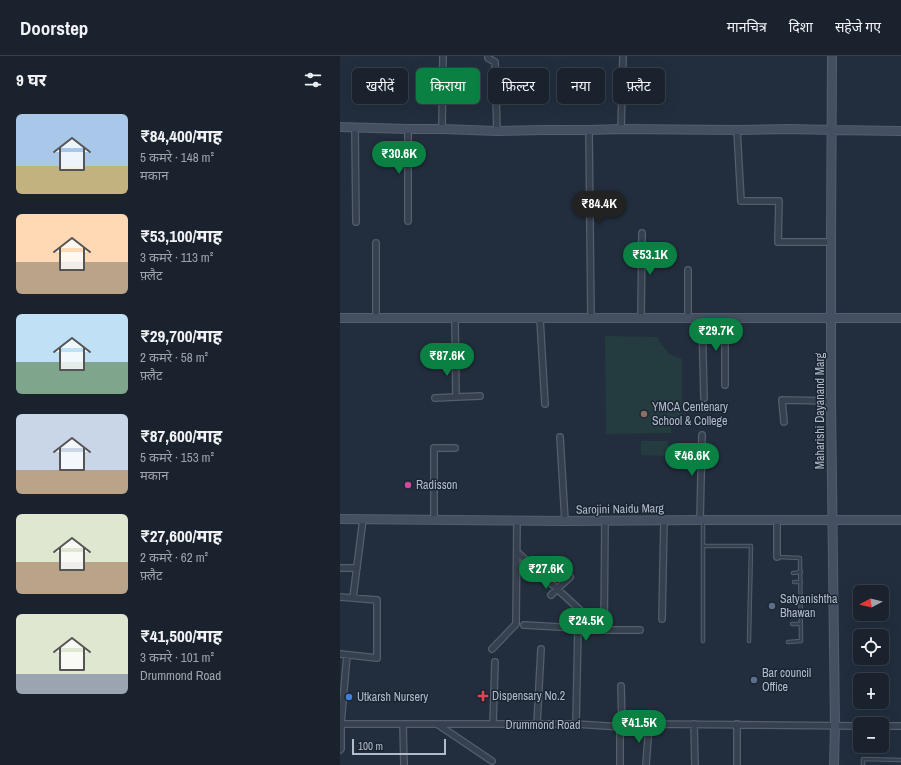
<!DOCTYPE html>
<html lang="hi">
<meta charset="utf-8">
<style>
:root{--surface:#1a222e;--page:#232a36;--text:#f1f3f6;--muted:#9fa4aa;--line:#383f4a;--accent:#0b8043}
body{margin:0;font-family:"Archivo Narrow","Noto Sans Devanagari",sans-serif;background:var(--page);color:var(--text);height:100vh;display:flex;flex-direction:column;font-size:15px;white-space:nowrap}
*{box-sizing:border-box;margin:0}
p{font-size:13px;color:var(--muted)}
.icon{flex:none;width:22px;height:22px;fill:none;stroke:currentColor;stroke-width:2;stroke-linecap:round;stroke-linejoin:round}
.map{position:relative;flex:1;overflow:hidden}
.details{display:flex;flex-direction:column;background:var(--surface);width:340px}
.details>*{flex:none}
.top-card{position:absolute;left:12px;top:12px;width:380px;height:36px;display:flex;gap:8px}
.needle{width:26px;rotate:263deg}
.controls{position:absolute;left:513px;top:529px;display:grid;gap:8px}
.controls a{display:grid;place-items:center;width:36px;height:36px;border-radius:6px;background:var(--surface);box-shadow:0 4px 16px #0002,0 0 0 1px var(--line);font-size:20px}
.scale{position:absolute;left:12px;bottom:10px;width:94px;box-sizing:border-box;padding-left:4px;border:2px solid #b2bbc9;border-top:0;font-size:11px;line-height:14px;white-space:nowrap;color:#b2bbc9;-webkit-text-stroke:3px #1b2533;paint-order:stroke}
.price{position:absolute;translate:-50% -34px;padding:0 9px;border-radius:14px;background:var(--accent);color:#fff;font-size:13px;line-height:26px;filter:drop-shadow(0 1px 2px #0008)}
.price::after{content:'';position:absolute;left:50%;top:24px;width:12px;height:9px;margin-left:-6px;background:inherit;clip-path:polygon(0 0,100% 0,50% 100%)}
.price.current{background:#222;color:#fff}
ul{padding:0;list-style:none}
li{display:flex;align-items:center;gap:12px;height:100px;padding:0 16px}
li span{display:grid;place-items:center;flex:none;width:112px;height:80px;border-radius:6px;color:#555}
li>.icon{margin-inline-start:auto}
span .icon{width:48px;height:48px;fill:#fffc;stroke-width:1}
li b{font-size:17px}
h2{display:flex;justify-content:space-between;align-items:center;height:48px;padding:0 16px;font-size:17px}
.chip{padding:0 14px;border-radius:6px;background:var(--surface);box-shadow:0 4px 16px #0002,0 0 0 1px var(--line);font-size:14px;line-height:36px}
.chip.current{background:var(--accent);color:#fff}
header{display:flex;align-items:center;gap:24px;box-sizing:border-box;height:56px;padding:0 20px;background:var(--surface);border-bottom:1px solid var(--line)}
header strong{font-size:19px}
nav{display:flex;gap:22px;margin-inline-start:auto;font-size:14px}
main{display:flex;flex:1;min-height:0}
.map>svg:first-child{display:block}
.green{fill:#243c3f}
.lines{fill:none;stroke-linecap:round;stroke-linejoin:round}
.lane-casing{stroke:#545e6c;stroke-width:4.5}
.street-casing{stroke:#545e6c;stroke-width:8}
.secondary-casing{stroke:#545e6c;stroke-width:10}
.lane{stroke:#36404e;stroke-width:2.5}
.street{stroke:#36404e;stroke-width:5.5}
.secondary{stroke:#444f61;stroke-width:8}
.education-dot{fill:#8d6e63;stroke:#1b2533;stroke-width:1.5}
.hotel-dot{fill:#d1479c;stroke:#1b2533;stroke-width:1.5}
.service-dot{fill:#5c6f8a;stroke:#1b2533;stroke-width:1.5}
.health-dot{fill:#e0444e;stroke:#1b2533;stroke-width:1.5}
.shop-dot{fill:#3f7fe0;stroke:#1b2533;stroke-width:1.5}
.labels{text-anchor:middle;stroke-width:3;stroke-linejoin:round;paint-order:stroke}
.poi-label{font-size:12px;fill:#b2bbc9;stroke:#1b2533;text-anchor:start}
.street-label{font-size:12px;fill:#b2bbc9;stroke:#1b2533}
</style>
<header>
<strong>Doorstep</strong>
<nav><a>मानचित्र</a><a>दिशा</a><a>सहेजे गए</a></nav>
</header>
<main>
<section class="details">
<h2>9 घर<svg class="icon" aria-label="filters" viewBox="0 0 24 24"><path d="M4 7h16M4 17h16"/><circle cx="9" cy="7" r="2"/><circle cx="15" cy="17" r="2"/></svg></h2>
<ul>
<li><span style="background:linear-gradient(#a9c7e8 65%,#c2b280 0)"><svg class="icon" aria-label="home" viewBox="0 0 24 24"><path d="M3 11l9-7 9 7M6 9v11h12V9"/></svg></span><div><b>₹84,400/माह</b><p>5 कमरे · 148 m²</p><p>मकान</p></div></li>
<li><span style="background:linear-gradient(#ffd9b3 60%,#b9a48a 0)"><svg class="icon" aria-label="home" viewBox="0 0 24 24"><path d="M3 11l9-7 9 7M6 9v11h12V9"/></svg></span><div><b>₹53,100/माह</b><p>3 कमरे · 113 m²</p><p>फ़्लैट</p></div></li>
<li><span style="background:linear-gradient(#bfe0f5 60%,#7fa58c 0)"><svg class="icon" aria-label="home" viewBox="0 0 24 24"><path d="M3 11l9-7 9 7M6 9v11h12V9"/></svg></span><div><b>₹29,700/माह</b><p>2 कमरे · 58 m²</p><p>फ़्लैट</p></div></li>
<li><span style="background:linear-gradient(#c9d6e8 70%,#b9a48a 0)"><svg class="icon" aria-label="home" viewBox="0 0 24 24"><path d="M3 11l9-7 9 7M6 9v11h12V9"/></svg></span><div><b>₹87,600/माह</b><p>5 कमरे · 153 m²</p><p>मकान</p></div></li>
<li><span style="background:linear-gradient(#dfe7d0 60%,#b9a48a 0)"><svg class="icon" aria-label="home" viewBox="0 0 24 24"><path d="M3 11l9-7 9 7M6 9v11h12V9"/></svg></span><div><b>₹27,600/माह</b><p>2 कमरे · 62 m²</p><p>फ़्लैट</p></div></li>
<li><span style="background:linear-gradient(#dfe7d0 75%,#9aa5b1 0)"><svg class="icon" aria-label="home" viewBox="0 0 24 24"><path d="M3 11l9-7 9 7M6 9v11h12V9"/></svg></span><div><b>₹41,500/माह</b><p>3 कमरे · 101 m²</p><p>Drummond Road</p></div></li>
</ul>
</section>
<div class="map">
<svg width="561" height="709" viewBox="0 0 561 709">
<rect width="100%" height="100%" fill="#222e3e"/>
<path class="green" d="M265,280L318,281L320,286L329,298L342,303V362L336,363L333,369H331V377L266,378Z
M301,385H328V400L301,399Z"/>
<g class="lines">
<g class="lane-casing">
<path id="lane" d="M363,490H411L409,585
M438,501L460,502L461,585L448,586
M453,517L461,516
M454,526H461
M453,558H461
M452,568H461
M363,585V466
M523,709V703L561,704"/>
</g>
<g class="street-casing">
<path id="street" d="M148,0V2L155,6L157,75
M15,72L16,166
M68,73V165
M102,73L103,0
M281,73L283,0
M249,74L251,263
M397,74L401,145H439L438,186H491
M36,262V187
M362,262L364,342
M115,263L116,341L140,340
M200,263L205,348
M301,263L302,177
M348,263V214
M384,263L385,279V329
M95,342L116,341
M444,366L442,344L491,345
M220,381L225,465
M94,464V392H115
M360,464L362,379
M437,464V501
M265,465L264,574H300
M177,496L240,554L238,572
M0,512H17
M211,539L230,521
M0,541L37,544V602L0,598
M13,542L23,463
M322,563L324,464
M184,569L238,572L236,668
M152,593L176,568L177,465
M281,630L282,671
M0,668H236L282,671L280,673L309,668L520,670
M63,668L64,709
M97,668L152,705
M153,668L155,606
M197,668L201,593
M354,668L355,709
M397,668V709
M542,670H561
M0,694L1,693V668L7,599
M280,709V673
M306,709L309,668"/>
</g>
<g class="secondary-casing">
<path id="secondary" d="M492,0L491,186V345L495,670L494,709
M0,71L68,73H102L157,75L204,74H249L281,73L397,74L450,73L492,74L561,75
M0,262H561
M0,463L225,465L360,464H561"/>
</g>
<use href="#lane" class="lane"/>
<use href="#street" class="street"/>
<use href="#secondary" class="secondary"/>
</g>
<circle class="education-dot" cx="304" cy="358" r="4"/>
<circle class="hotel-dot" cx="68" cy="429" r="4"/>
<g class="service-dot">
<circle cx="432" cy="550" r="4"/>
<circle cx="414" cy="624" r="4"/>
</g>
<path class="health-dot" d="M141 634h4v4h4v4h-4v4h-4v-4h-4v-4h4z"/>
<circle class="shop-dot" cx="9" cy="641" r="4"/>
<g class="labels">
<g class="poi-label">
<text x="312" y="355">YMCA Centenary<tspan x="312" dy="14">School &amp; College</tspan></text>
<text x="76" y="433">Radisson</text>
<text x="440" y="547">Satyanishtha<tspan x="440" dy="14">Bhawan</tspan></text>
<text x="422" y="621">Bar council<tspan x="422" dy="14">Office</tspan></text>
<text x="152" y="644">Dispensary No.2</text>
<text x="17" y="645">Utkarsh Nursery</text>
</g>
<g class="street-label">
<text transform="translate(480 355) rotate(-90)" y="4">Maharishi Dayanand Marg</text>
<text transform="translate(280 453) rotate(-1)" y="4">Sarojini Naidu Marg</text>
<text x="203" y="673">Drummond Road</text>
</g>
</g>
</svg>
<div class="controls">
<a><svg class="needle" viewBox="-14 -14 28 28"><path d="M0-13l5 13h-10z" fill="#e53935"/><path d="M0 13l5-13h-10z" fill="#9fa4aa"/></svg></a>
<a><svg class="icon" aria-label="locate" viewBox="0 0 24 24"><circle cx="12" cy="12" r="6"/><path d="M12 2v4M12 18v4M2 12h4M18 12h4"/></svg></a>
<a>+</a>
<a>−</a>
</div>
<div class="scale">100 m</div>
<b class="price" style="left:59px;top:119px">₹30.6K</b>
<b class="price current" style="left:259px;top:169px">₹84.4K</b>
<b class="price" style="left:310px;top:220px">₹53.1K</b>
<b class="price" style="left:376px;top:296px">₹29.7K</b>
<b class="price" style="left:107px;top:321px">₹87.6K</b>
<b class="price" style="left:352px;top:421px">₹46.6K</b>
<b class="price" style="left:206px;top:534px">₹27.6K</b>
<b class="price" style="left:246px;top:586px">₹24.5K</b>
<b class="price" style="left:299px;top:688px">₹41.5K</b>
<div class="top-card">
<a class="chip">खरीदें</a>
<a class="chip current">किराया</a>
<a class="chip">फ़िल्टर</a>
<a class="chip">नया</a>
<a class="chip">फ़्लैट</a>
</div>
</div>
</main>
